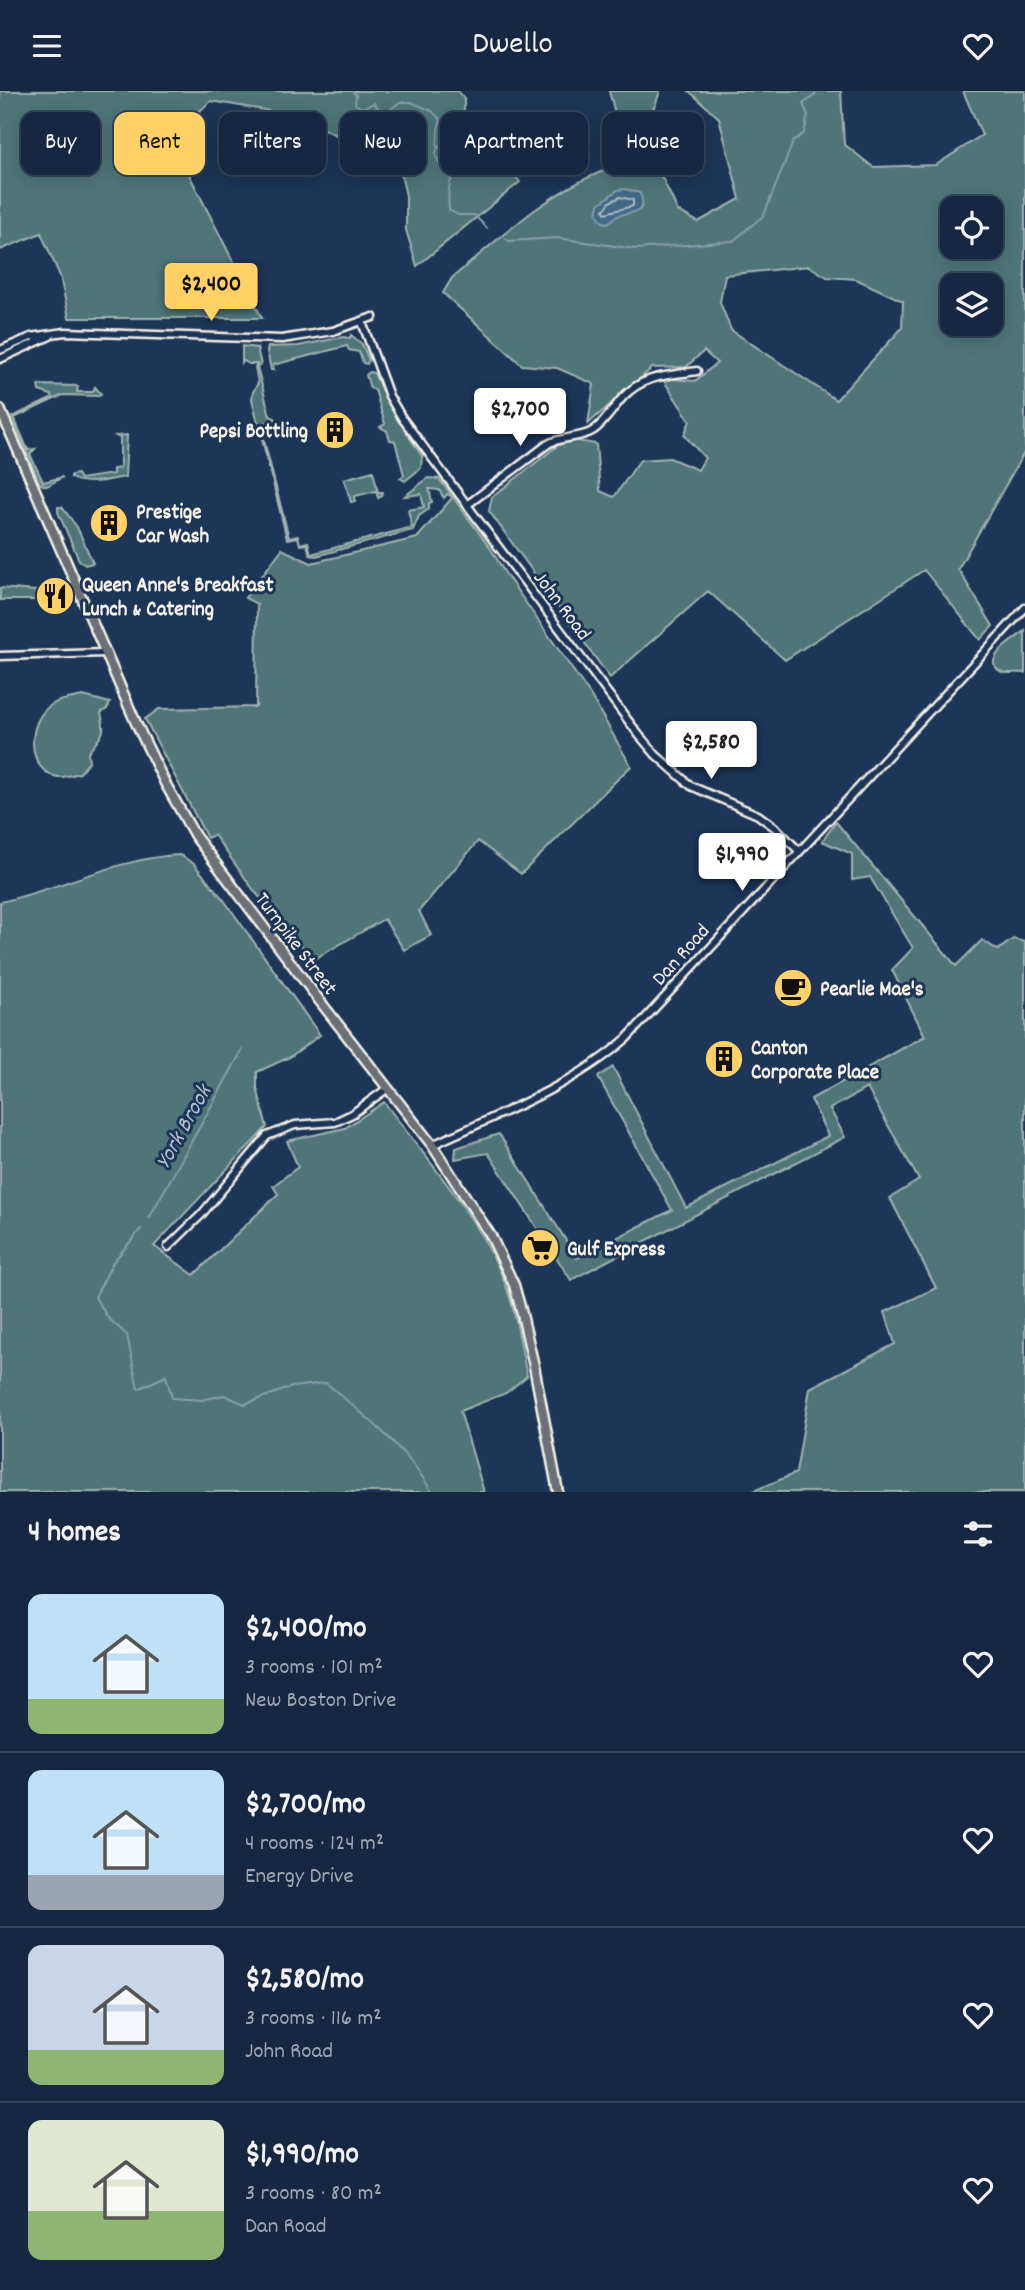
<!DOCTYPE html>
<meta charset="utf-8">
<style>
:root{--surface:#162841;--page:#1f3048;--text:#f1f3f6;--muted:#9ea6b1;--line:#35445a;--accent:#ffd166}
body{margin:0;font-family:Dekko,sans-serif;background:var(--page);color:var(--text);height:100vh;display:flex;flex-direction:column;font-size:26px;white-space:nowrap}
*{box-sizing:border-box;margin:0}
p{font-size:23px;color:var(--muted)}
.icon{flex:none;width:38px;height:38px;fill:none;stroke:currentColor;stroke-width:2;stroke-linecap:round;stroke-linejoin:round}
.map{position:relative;height:1401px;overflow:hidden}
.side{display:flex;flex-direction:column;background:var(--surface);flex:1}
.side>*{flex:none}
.hud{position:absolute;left:21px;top:21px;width:984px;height:63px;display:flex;gap:14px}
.controls{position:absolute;left:940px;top:105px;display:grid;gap:14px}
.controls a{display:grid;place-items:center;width:63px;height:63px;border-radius:14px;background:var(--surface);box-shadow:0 4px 18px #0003,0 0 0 2px var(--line);font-size:35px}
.price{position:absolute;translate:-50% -60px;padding:0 16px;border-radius:7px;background:#fff;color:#222;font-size:23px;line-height:46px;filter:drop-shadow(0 2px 4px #0008)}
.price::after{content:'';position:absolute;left:50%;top:42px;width:21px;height:16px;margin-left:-10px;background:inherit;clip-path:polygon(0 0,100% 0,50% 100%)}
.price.active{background:var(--accent);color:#111}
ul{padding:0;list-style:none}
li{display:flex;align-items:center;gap:21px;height:175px;padding:0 28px}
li+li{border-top:2px solid var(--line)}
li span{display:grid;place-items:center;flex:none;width:196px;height:140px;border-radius:14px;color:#555}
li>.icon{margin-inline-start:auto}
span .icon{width:84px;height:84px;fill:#fffc;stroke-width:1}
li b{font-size:30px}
h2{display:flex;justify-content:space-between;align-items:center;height:84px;padding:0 28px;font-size:30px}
.chip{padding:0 24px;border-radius:14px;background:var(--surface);box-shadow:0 4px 18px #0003,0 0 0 2px var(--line);font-size:24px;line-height:63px}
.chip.active{background:var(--accent);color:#111}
header{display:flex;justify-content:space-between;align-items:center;height:91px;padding:0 28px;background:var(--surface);font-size:32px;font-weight:600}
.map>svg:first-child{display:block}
.green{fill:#4f7579;stroke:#a2b3b0;stroke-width:2;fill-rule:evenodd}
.water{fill:#3f6787;stroke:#879eae;stroke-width:2}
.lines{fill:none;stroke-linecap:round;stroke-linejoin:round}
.shore{stroke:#acbac1;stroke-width:2}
.stream{stroke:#879eae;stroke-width:2}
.minor-casing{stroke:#f4f1e8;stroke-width:11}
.major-casing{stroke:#f4f1e8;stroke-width:13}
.minor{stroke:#1d3557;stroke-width:6}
.major{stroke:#6a7074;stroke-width:8}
.labels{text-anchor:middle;stroke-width:6;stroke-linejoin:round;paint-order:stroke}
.poi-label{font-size:21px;font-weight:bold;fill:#f4f1e8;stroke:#1d3557;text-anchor:start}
.street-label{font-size:21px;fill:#f4f1e8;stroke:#1d3557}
.water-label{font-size:23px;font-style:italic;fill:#b5c1c6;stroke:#1d3557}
</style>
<header><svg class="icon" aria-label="menu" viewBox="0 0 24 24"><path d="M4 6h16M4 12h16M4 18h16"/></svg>Dwello<svg class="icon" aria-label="heart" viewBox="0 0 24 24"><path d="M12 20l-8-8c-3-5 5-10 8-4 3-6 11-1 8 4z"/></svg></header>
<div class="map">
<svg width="1025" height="1401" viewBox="0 0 1025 1401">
<rect width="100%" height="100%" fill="#1d3557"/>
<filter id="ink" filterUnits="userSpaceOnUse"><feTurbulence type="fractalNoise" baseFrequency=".0143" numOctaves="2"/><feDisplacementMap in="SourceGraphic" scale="14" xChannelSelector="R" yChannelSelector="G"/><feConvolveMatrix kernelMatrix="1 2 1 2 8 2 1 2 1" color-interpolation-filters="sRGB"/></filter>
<g filter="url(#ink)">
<path class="green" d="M0,0H458L464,7V52L496,59L520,91L417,175L406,139V105L398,70L378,55L336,44L310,31L275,21L211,10L184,34L168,42L262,227H69L60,185L41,142L0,159Z
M609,0H660L656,12L638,48L625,49L621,44Z
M689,0H841L844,53L873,76L936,74L982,44L963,0H1025V360L958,478L993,535L980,549L924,479L785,569L708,500L610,587L489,420L492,406L566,348L596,353L600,400L614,406L640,369L670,367L698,379L705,367L684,344L690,330L662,287L695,290L717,272L704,260L686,276L652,277L588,333L594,293L557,277L522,274L443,202L452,187C499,148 545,103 603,80C619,74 640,75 657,76L678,120L698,131L740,108L719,27ZM952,117H990V156H952ZM809,175L827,186L856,188L903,210L902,237L836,309L731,239L720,211L725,184ZM952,194H990V233H952Z
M351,244L362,253L369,269L367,273L363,272L359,261L349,259L347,255L273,274L274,279H271L267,260L268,256L298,255L343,246L350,247Z
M242,255L257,257L261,274L257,276L270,325L275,327L276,329L260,334L289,447L298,445L300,453L308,451L311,463L412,436L408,419L424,416L421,403L405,405L428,387L439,388L444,394L491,458L505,482L591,605L631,675L521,783L478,750L419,820L431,844L404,859L384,828L311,870L304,858L255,801L214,744L207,747L145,628L159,618L256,616L257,513L245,507L282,458L311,472L417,447L453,406L447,403L444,407L439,399L429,398L432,411L429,412V418L419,425L413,439L316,465L310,464L307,453L300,454L298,446L287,448L252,308L253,301L258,292L255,276L257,273H249L244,270L242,272Z
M370,281L374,282C387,314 403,336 422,365L421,377L405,390L400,387L404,384L395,350L390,349L387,340L380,336L385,333L375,299L370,297L366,284Z
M38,294L78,295L77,301H93L95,296L101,303L99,305L63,304L14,327L28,359L35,358L30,363L43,391L63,386L47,395L40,393L12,326L53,307L51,304L39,300Z
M127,344L125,386C109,389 85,395 71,387V384L77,383L80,388L113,383V378L120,377V347L116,345Z
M373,380L378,401H383L382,405L378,407L376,400L355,405V410L351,411L344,388Z
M62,416L77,436L93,472L85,474L79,469L58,421V416Z
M0,497L47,501L50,509H0Z
M1025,540V582C1018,581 1008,583 1002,581C977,569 1017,547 1025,540Z
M83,605L110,612L107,618L101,622C107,645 100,645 88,662L89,671L80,682C74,683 64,687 58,686C25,680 27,629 51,614C60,608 73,607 83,605Z
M836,731L956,875L982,849L998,859L1013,848L1025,851V1401H751L796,1382L810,1297L895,1253L885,1221L936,1197L890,1107L919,1089L867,997L830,1018L845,1046L571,1189L488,1062L455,1068L456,1057L499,1043L577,1167L672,1119L598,986L613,976L686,1117L828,1045L811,1008L925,945L892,879L913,857L870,786L852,789V763L822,750Z
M180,764L194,773L224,809L320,944L290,966L257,981V997L267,1036L154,1155L194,1184L278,1103L273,1095L298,1076L287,1050L345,1037L384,1011C425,1066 472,1118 500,1180C515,1213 520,1250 527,1285L506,1302L460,1320L484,1401H0V811C60,798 120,766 180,764Z"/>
<path class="water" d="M625,98L640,102C649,125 630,120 617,125C614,127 611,130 607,132L603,131L597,123L599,113L618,99Z"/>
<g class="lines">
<path class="shore" d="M620,106L633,109V115L605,122L604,119L610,111Z"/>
<path class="stream" d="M352,0L356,4L355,13L362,17L374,12L381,20L386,22L400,11H411L432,20L440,28L443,36L451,42C449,51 452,46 444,51C426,64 442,75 452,86C448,95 448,109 449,119L458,124H474L487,137
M437,56L438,38L440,31
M505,147L509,150L557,147L636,158L733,150L764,124L793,51L804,42L808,24L803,13L815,4L816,0
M149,1127L243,958
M141,1138L113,1171L95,1206L108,1227L127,1244L138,1298L166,1285L172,1307L202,1309L224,1304L245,1313L292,1296L326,1292C365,1325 406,1356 432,1401"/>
<g class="minor-casing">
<path id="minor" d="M362,231L389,305L402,327L639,644L656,664L691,695L758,724L777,738L799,760
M0,259L31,246L65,241L282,248L333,240L373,226
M0,268L50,245
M467,414L548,353C562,345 581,348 594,339C605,331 614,316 623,306C645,283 668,285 697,280
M0,565L106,562
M432,1054C497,1024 573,995 627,947L1025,517
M168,1156L201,1124L267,1045L295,1034L335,1031L352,1023L388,997"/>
</g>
<g class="major-casing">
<path id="major" d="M0,318L136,632L165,692L195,745L319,909L432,1054L491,1145L514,1194L521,1219L534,1275L558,1401"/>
</g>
<use href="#minor" class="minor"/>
<use href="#major" class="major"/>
</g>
</g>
<defs>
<g id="building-disc" transform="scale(2.0125)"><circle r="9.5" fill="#ffd166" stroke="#1d3557"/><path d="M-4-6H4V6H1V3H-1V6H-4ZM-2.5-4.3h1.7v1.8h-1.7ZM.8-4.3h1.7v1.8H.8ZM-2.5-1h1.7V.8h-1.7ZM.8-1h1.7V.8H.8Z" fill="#111"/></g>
<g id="restaurant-disc" transform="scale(2.0125)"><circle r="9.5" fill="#ffd166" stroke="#1d3557"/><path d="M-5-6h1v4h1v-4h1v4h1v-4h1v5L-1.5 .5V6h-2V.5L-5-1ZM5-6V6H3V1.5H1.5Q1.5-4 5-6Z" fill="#111"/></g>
<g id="cafe-disc" transform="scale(2.0125)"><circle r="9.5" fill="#ffd166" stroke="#1d3557"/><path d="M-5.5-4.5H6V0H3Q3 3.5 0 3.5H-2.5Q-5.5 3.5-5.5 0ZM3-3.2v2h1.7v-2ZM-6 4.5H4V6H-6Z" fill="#111"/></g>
<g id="supermarket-disc" transform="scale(2.0125)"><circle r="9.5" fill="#ffd166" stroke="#1d3557"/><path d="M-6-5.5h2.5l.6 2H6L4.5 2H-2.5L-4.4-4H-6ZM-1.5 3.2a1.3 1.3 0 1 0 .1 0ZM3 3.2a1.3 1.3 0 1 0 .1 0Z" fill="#111"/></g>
</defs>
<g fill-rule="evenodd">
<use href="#building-disc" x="335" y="339"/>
<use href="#building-disc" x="109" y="432"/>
<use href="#restaurant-disc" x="55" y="505"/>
<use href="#cafe-disc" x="793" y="897"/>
<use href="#building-disc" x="724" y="968"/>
<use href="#supermarket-disc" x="540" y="1157"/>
</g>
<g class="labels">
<g class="poi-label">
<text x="308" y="346" text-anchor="end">Pepsi Bottling</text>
<text x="136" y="427">Prestige<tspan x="136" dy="24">Car Wash</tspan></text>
<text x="82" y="500">Queen Anne's Breakfast<tspan x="82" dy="24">Lunch &amp; Catering</tspan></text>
<text x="820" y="904">Pearlie Mae's</text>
<text x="751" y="963">Canton<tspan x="751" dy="24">Corporate Place</tspan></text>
<text x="567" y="1164">Gulf Express</text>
</g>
<g class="street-label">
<text transform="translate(563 514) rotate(53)" y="7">John Road</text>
<text transform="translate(297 852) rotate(53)" y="7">Turnpike Street</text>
<text transform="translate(680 863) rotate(-48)" y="7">Dan Road</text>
</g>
<g class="water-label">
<text transform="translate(182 1035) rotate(-61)" y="8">York Brook</text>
</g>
</g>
</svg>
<div class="controls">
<a><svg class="icon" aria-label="locate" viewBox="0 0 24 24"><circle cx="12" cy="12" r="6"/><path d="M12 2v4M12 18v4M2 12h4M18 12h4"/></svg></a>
<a><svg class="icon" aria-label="layers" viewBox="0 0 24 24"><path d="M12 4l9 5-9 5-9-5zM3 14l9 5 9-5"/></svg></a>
</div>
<b class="price active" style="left:211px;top:232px">$2,400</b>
<b class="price" style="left:520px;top:357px">$2,700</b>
<b class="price" style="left:711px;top:690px">$2,580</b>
<b class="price" style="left:742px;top:802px">$1,990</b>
<div class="hud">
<a class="chip">Buy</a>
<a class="chip active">Rent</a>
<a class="chip">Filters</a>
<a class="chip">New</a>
<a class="chip">Apartment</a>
<a class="chip">House</a>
</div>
</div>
<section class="side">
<h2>4 homes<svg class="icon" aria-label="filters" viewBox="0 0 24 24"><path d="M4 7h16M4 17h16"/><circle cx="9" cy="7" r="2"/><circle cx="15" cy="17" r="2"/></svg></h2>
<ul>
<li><span style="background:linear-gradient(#bfe0f5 75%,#8fb573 0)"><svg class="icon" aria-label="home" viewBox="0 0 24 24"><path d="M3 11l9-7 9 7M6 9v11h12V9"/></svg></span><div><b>$2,400/mo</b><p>3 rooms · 101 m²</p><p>New Boston Drive</p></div><svg class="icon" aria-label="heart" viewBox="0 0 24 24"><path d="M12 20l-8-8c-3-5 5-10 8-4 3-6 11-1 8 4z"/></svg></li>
<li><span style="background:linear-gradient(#bfe0f5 75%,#9aa5b1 0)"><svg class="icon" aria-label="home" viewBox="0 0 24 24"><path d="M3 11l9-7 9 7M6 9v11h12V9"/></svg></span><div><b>$2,700/mo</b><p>4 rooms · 124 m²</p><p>Energy Drive</p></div><svg class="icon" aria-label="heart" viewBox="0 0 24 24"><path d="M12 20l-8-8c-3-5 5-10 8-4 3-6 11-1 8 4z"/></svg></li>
<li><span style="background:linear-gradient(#c9d6e8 75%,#8fb573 0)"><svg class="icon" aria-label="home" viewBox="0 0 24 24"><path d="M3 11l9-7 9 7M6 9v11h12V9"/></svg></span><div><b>$2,580/mo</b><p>3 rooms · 116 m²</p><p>John Road</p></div><svg class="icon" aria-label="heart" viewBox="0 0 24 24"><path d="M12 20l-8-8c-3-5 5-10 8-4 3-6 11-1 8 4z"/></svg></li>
<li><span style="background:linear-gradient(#dfe7d0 65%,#8fb573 0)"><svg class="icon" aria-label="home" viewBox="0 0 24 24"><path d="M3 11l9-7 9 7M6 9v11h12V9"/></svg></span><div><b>$1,990/mo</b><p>3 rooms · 80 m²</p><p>Dan Road</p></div><svg class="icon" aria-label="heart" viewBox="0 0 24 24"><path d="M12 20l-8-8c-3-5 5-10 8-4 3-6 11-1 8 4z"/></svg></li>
</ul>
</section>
